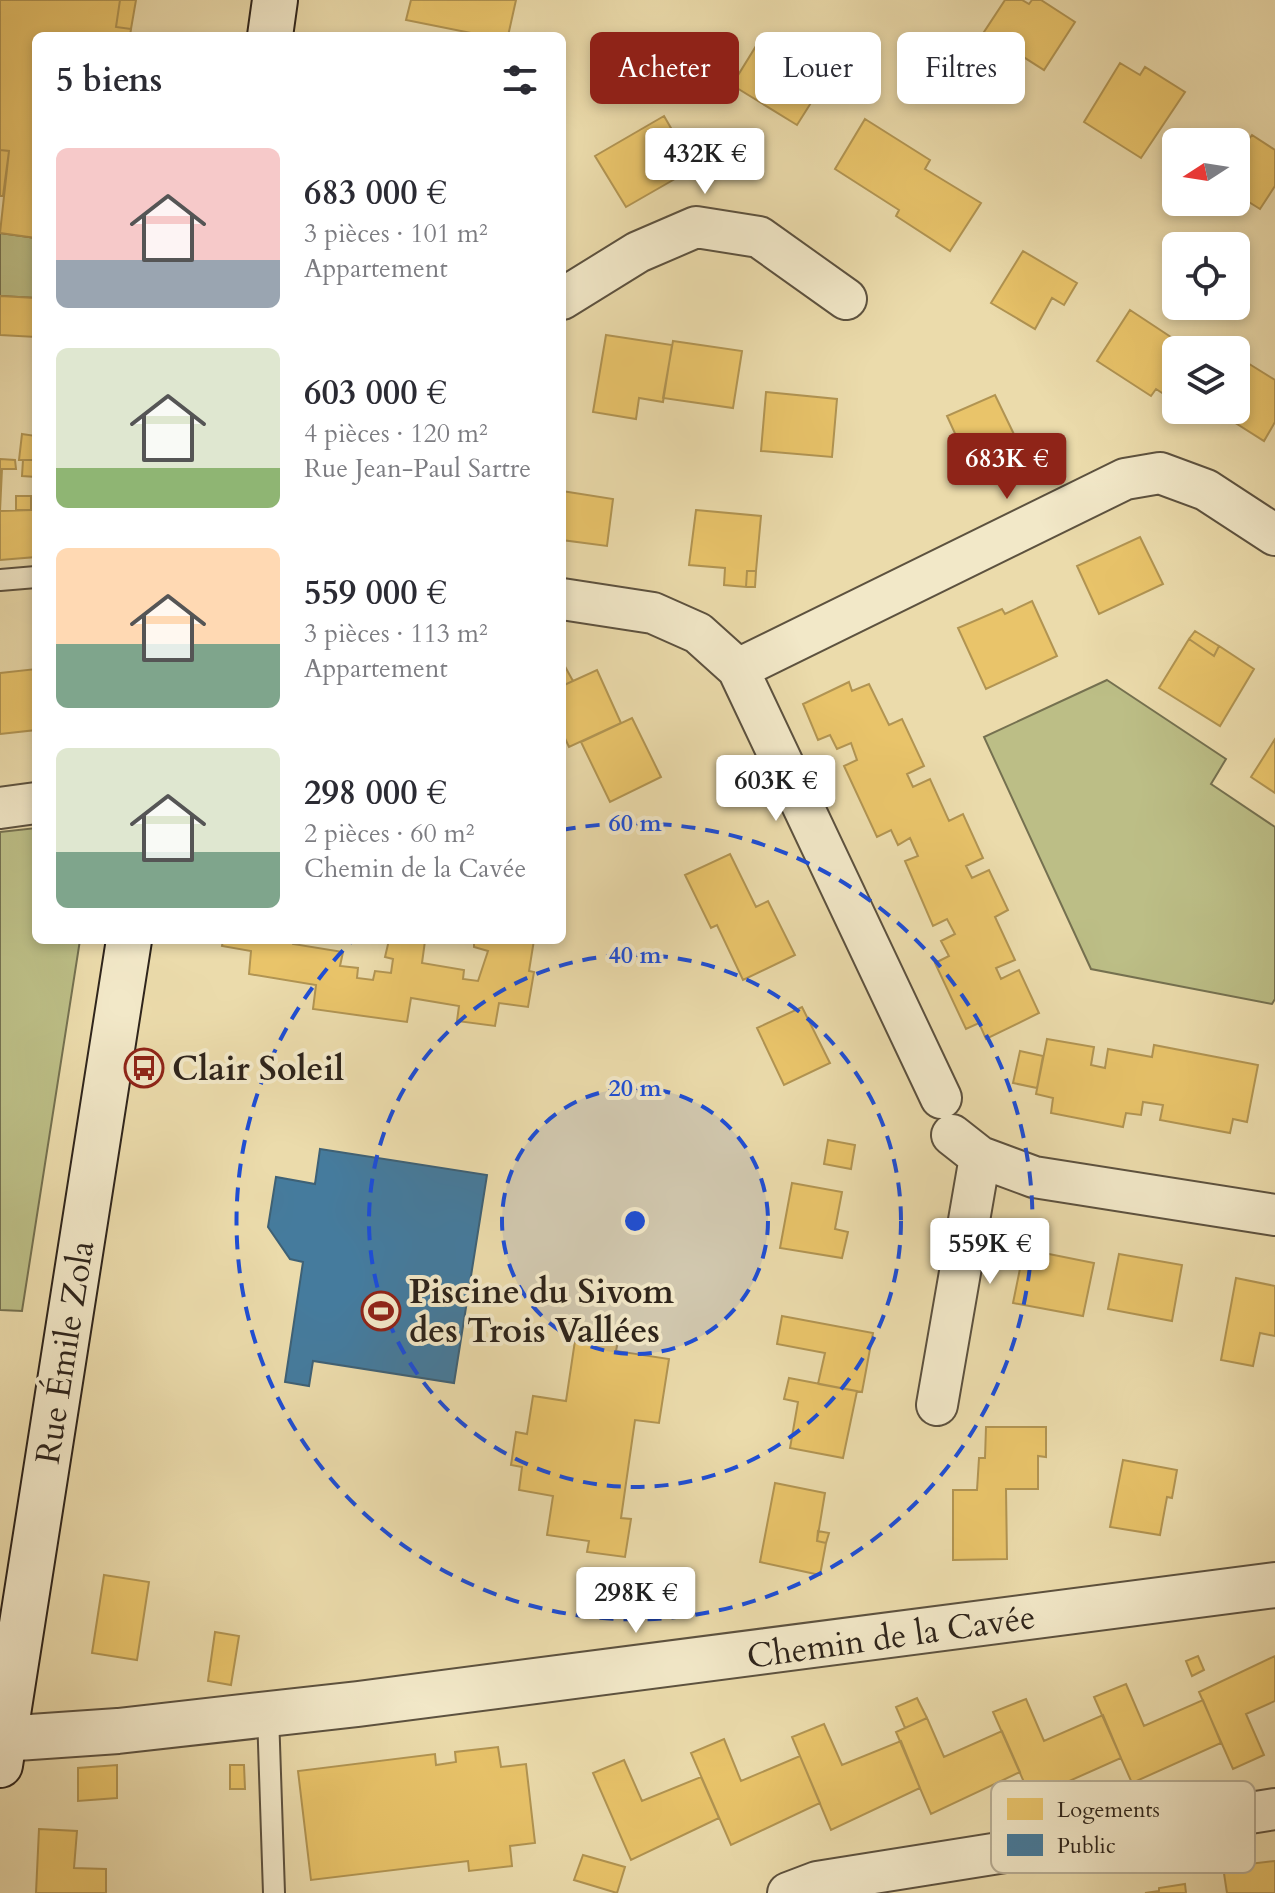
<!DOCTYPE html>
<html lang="fr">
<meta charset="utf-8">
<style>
:root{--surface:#fff;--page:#f7f7f7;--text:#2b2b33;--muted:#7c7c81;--accent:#8f2418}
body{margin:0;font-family:Cardo,serif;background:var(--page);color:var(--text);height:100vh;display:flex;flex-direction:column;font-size:30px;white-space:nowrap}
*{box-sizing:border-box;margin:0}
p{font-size:26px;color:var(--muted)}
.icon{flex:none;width:44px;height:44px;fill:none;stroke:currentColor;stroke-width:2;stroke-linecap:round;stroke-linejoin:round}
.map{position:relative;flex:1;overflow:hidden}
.side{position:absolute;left:32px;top:32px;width:534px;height:912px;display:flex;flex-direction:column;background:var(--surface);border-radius:12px;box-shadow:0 4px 12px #0003}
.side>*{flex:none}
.guide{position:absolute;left:590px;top:32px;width:564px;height:72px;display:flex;gap:16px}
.needle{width:52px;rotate:258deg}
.tools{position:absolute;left:1162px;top:128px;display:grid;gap:16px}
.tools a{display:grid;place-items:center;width:88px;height:88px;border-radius:12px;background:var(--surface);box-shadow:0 4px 12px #0003;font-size:40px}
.price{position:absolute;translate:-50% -68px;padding:0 18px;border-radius:8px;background:#fff;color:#222;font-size:26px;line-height:52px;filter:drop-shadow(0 2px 4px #0008)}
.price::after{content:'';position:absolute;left:50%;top:48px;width:24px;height:18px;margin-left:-12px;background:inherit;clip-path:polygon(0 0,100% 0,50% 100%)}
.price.selected{background:var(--accent);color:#fff}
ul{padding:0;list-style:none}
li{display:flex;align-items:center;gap:24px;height:200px;padding:0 24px}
li span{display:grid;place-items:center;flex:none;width:224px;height:160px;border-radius:12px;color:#555}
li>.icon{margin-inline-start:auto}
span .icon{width:96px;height:96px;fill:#fffc;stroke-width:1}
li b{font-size:34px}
h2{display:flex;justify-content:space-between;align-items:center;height:96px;padding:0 24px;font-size:34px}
.tag{padding:0 28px;border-radius:12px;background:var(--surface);box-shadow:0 4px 12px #0003;font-size:28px;line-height:72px}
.tag.selected{background:var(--accent);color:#fff}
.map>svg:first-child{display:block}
.green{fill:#bcbe86;stroke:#757150;stroke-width:2}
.homes{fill:#e9c46a;stroke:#b19452;stroke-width:2}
.public{fill:#457b9d;stroke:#3e6176;stroke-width:2}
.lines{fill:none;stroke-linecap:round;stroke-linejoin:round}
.service-casing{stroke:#5d523f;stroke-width:24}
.minor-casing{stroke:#5d523f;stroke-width:44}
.tertiary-casing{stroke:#5d523f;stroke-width:48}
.secondary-casing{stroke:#2e241b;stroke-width:48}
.service{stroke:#f2e8c8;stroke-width:20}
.minor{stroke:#f2e8c8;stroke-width:40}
.tertiary{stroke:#f2e8c8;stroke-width:44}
.secondary{stroke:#f2e8c8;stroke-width:44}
.ring{fill:none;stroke:#1d4ed8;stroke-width:4;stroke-dasharray:14 10}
.labels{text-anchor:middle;stroke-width:8;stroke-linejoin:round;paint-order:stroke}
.poi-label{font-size:34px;font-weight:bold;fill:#2e241b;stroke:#f2e8c8;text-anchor:start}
.street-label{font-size:34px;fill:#2e241b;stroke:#f2e8c8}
.key{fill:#f2e8c8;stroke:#b7ad94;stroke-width:2}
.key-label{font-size:22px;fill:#2e241b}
.centre{fill:#1d4ed8;stroke:#f2e8c8;stroke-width:4}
.ring-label{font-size:24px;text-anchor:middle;font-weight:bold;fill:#1d4ed8;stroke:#f2e8c8;stroke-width:8;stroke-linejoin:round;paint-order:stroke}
</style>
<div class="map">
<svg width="1275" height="1893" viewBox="0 0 1275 1893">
<rect width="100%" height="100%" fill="#ebdbab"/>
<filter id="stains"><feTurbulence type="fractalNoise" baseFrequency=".0025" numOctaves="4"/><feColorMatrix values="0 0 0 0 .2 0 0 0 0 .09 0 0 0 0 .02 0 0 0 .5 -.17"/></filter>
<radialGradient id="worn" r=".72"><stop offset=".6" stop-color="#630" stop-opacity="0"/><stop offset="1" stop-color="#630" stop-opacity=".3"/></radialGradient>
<path class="green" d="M0,233L36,238V298L0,296Z
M1107,680L1226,759L1211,784L1275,827V999L1272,1004L1091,969L984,737Z
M36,828V940H80L22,1311L0,1310V832Z"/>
<path class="homes" d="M0,0H120L116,27L131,29L130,36H36V238L0,233L9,151L0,150Z
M120,0H136L131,29L116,27Z
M411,0H516L508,36H486L406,20Z
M1005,0H1022L1029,4L1032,0H1041L1075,22L1044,70L984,32Z
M761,38L826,79L797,125L732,85Z
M1120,63L1140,75L1145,67L1185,92L1141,158L1084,122Z
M664,116L694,168L626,207L595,156Z
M865,119L930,160L925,169L981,203L950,251L896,216L899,210L835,169Z
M1227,131L1246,143L1252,135L1275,150V186L1260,209L1236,194V142H1219Z
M0,150L9,151L3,196H0Z
M1023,251L1077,283L1064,305L1052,298L1035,329L991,303Z
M0,296L36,298V337L0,335Z
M1130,310L1183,345L1186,342L1199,350H1176V402L1156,389L1151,396L1097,361Z
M606,335L672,345L663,402L639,398L636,419L593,412Z
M673,341L742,351L733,408L663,398Z
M1238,357L1275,380V422L1264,441L1215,410H1236Z
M766,392L837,399L832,457L761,451Z
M995,395L1023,453L974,475L947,416Z
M22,434L36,436V460H19Z
M0,459L15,460L16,469H2L0,511Z
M23,460H36V477L22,476Z
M562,491L613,499L607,546L562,540Z
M16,496H31V510H16Z
M31,496H36V557L0,560V511L31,510Z
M696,510L761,516L756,571H747L746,587L724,585L725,568L689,565Z
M1140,537L1163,584L1099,614L1077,566Z
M747,571H756L755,587H746Z
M1032,601L1057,656L986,689L958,628L1002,609L1005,614Z
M1195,631L1219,646L1214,656L1189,639Z
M1189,639L1214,656L1219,646L1254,669L1220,726L1159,688Z
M562,661L573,681L562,686Z
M36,669V730L0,734V673Z
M597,670L621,723L569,747L562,732V686Z
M849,682L852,691L869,684L889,725L902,719L924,766L907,774L913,787L930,779L949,821L963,814L983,858L966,866L972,878L989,870L1008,910L995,917L1015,960L996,968L1001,979L1019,970L1039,1013L986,1039L979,1023L966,1029L935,963L949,956L941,941L955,934L947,919L933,926L905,861L918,856L910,838L898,845L891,830L877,837L844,766L857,760L851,743L837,749L830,735L818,740L803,704Z
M632,718L661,777L610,802L581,742Z
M1275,739V793L1251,777Z
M730,854L756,907L768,901L795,955L743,980L717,925L711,928L685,875Z
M223,940H293V944L343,952L340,966L358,968L357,978L373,980L375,971L391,973L393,959L385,957L389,940L425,941L422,963L464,970L463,979L478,981L488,951L474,947V940H534L529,971L534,972L528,1007L499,1003L495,1026L457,1021L459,1006L411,998L407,1022L313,1009L316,985L249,974L251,951L222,946Z
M802,1007L830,1063L784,1085L757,1028Z
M1047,1039L1094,1047L1091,1065L1105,1068L1108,1049L1152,1057L1154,1045L1258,1065L1247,1122L1233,1119L1230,1133L1160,1120L1163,1105L1143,1102L1141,1115L1126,1113L1123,1127L1051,1113L1053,1098L1036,1094Z
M1020,1051L1043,1056L1037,1088L1013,1083Z
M828,1140L855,1145L851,1169L824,1164Z
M792,1183L842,1192L835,1229L848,1232L842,1258L780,1248Z
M1024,1249L1094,1263L1083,1316L1013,1303Z
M1119,1254L1182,1265L1172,1321L1108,1309Z
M1236,1278L1275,1286V1336L1260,1333L1253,1366L1221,1360Z
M782,1316L873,1333L862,1392L818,1384L825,1353L777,1344Z
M576,1334L618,1341L616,1351L669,1359L659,1423L635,1420L621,1518L631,1519L625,1557L587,1552L589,1541L547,1535L553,1496L519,1490L522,1467L511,1465L516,1432L527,1434L533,1396L566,1401Z
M789,1378L857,1391L843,1458L790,1448L798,1402L784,1399Z
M986,1427H1046V1457L1038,1456V1489H1006L1007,1559L953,1560V1490H977L979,1458H985Z
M1123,1460L1177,1470L1172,1498L1167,1497L1160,1535L1110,1527Z
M775,1483L825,1493L817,1541L826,1543L820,1575L760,1562Z
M818,1531L829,1533L826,1543L817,1541Z
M104,1575L149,1582L137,1660L92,1653Z
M215,1632L239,1636L231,1685L208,1681Z
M1198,1656L1204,1670L1192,1676L1186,1661Z
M1275,1656V1701L1246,1714L1264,1755L1233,1769L1199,1692Z
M1126,1684L1144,1726L1203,1700L1221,1743L1132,1783L1094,1697Z
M917,1698L927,1718L905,1728L896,1707Z
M1026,1699L1044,1741L1103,1715L1121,1758L1031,1798L993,1712Z
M927,1718L944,1757L1002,1731L1020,1772L931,1814L896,1732Z
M824,1724L842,1765L901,1741L920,1788L831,1830L792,1737Z
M724,1739L741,1781L800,1756L820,1803L731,1845L691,1753Z
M498,1747L501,1767L526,1764L535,1843L510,1846L512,1866L469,1871L468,1861L311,1880L298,1771L435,1754L436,1765L456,1762L455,1752Z
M624,1760L642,1801L701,1777L719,1818L631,1860L593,1773Z
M117,1765V1798L78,1801V1768Z
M230,1765H244L245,1789H230Z
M39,1829L77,1831L74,1868L106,1869V1893H36Z
M583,1855L625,1867L617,1893L574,1880Z
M1275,1861V1893H1227L1223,1867Z
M1185,1884L1186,1893H1145L1159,1891V1888Z"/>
<path class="public" d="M320,1149L487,1175L454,1383L313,1361L309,1386L285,1382L303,1262L290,1259L268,1227L276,1177L315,1184Z"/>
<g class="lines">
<g class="service-casing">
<path id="service" d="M0,580L36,577
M268,1714L274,1893"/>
</g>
<g class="minor-casing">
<path id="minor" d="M562,299L638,252L696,227L759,237L846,299
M562,599L653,613L698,633L738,669L941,1098
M738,669L1125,479L1160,473L1206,490L1275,535
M0,808L36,803
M952,1135L980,1157L1034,1177L1275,1215
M937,1405L980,1157
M788,1893L817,1882L1275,1809"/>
</g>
<g class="tertiary-casing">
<path id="tertiary" d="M2,1739L118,1731L358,1704L1275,1585"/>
</g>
<g class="secondary-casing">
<path id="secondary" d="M270,36L275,0
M0,1765L129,940"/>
</g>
<use href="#service" class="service"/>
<use href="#minor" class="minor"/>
<use href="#tertiary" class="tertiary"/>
<use href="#secondary" class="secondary"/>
</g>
<circle cx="635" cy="1221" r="133" fill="#1d4ed8" fill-opacity=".12"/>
<g class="ring">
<circle cx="635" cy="1221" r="133"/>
<circle cx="635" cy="1221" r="266"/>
<path d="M562 830A398 398 0 1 1 351 942"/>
</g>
<defs>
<g id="bus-ring" transform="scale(2)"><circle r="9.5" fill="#f2e8c8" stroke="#8f2418" stroke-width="1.5"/><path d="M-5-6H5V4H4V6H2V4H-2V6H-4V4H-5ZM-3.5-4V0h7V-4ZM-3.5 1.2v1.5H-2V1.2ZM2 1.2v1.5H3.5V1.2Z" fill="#8f2418"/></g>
<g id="stadium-ring" transform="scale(2)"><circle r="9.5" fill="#f2e8c8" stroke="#8f2418" stroke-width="1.5"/><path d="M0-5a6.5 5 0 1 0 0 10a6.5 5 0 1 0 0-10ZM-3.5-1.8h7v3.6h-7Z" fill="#8f2418"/></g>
</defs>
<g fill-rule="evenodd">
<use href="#bus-ring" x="144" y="1068"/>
<use href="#stadium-ring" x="381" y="1311"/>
</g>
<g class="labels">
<g class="poi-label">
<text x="172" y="1080">Clair Soleil</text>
<text x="409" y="1303">Piscine du Sivom<tspan x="409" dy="39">des Trois Vallées</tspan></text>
</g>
<g class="street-label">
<text transform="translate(64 1352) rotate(-81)" y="12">Rue Émile Zola</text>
<text transform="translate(891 1636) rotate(-8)" y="12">Chemin de la Cavée</text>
</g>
</g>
<rect x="991" y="1781" width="264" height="92" rx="12" class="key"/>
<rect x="1007" y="1798" width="36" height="22" fill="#e9c46a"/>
<rect x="1007" y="1834" width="36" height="22" fill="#457b9d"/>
<g class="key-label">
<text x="1057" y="1817">Logements</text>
<text x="1057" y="1853">Public</text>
</g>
<circle cx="635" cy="1221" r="12" class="centre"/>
<g class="ring-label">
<text x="635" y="831">60 m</text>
<text x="635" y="963">40 m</text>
<text x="635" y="1096">20 m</text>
</g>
<rect width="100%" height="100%" filter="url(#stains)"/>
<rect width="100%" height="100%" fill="url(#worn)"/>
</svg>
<div class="tools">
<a><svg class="needle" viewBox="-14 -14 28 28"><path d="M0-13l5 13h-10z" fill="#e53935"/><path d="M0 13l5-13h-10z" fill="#7c7c81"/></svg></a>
<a><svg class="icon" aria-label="locate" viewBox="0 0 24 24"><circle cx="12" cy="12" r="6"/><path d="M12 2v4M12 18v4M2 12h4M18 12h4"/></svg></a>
<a><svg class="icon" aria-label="layers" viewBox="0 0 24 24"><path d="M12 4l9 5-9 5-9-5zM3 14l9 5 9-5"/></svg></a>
</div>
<b class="price" style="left:705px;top:196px">432K €</b>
<b class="price selected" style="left:1007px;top:501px">683K €</b>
<b class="price" style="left:776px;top:823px">603K €</b>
<b class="price" style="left:990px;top:1286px">559K €</b>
<b class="price" style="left:636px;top:1635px">298K €</b>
<div class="guide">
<a class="tag selected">Acheter</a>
<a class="tag">Louer</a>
<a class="tag">Filtres</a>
</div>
<section class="side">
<h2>5 biens<svg class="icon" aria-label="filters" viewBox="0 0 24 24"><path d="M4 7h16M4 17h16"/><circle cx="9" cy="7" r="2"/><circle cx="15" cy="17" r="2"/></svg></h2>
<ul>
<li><span style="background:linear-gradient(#f6c9c9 70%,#9aa5b1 0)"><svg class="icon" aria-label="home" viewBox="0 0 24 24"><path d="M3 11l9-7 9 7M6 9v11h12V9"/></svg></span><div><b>683 000 €</b><p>3 pièces · 101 m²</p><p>Appartement</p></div></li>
<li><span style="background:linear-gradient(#dfe7d0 75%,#8fb573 0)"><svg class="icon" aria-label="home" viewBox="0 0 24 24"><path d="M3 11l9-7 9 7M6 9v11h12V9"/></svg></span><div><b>603 000 €</b><p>4 pièces · 120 m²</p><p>Rue Jean-Paul Sartre</p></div></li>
<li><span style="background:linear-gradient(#ffd9b3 60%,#7fa58c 0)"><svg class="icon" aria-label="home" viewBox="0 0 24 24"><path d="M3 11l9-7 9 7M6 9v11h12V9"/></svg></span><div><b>559 000 €</b><p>3 pièces · 113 m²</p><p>Appartement</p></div></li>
<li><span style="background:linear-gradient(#dfe7d0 65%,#7fa58c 0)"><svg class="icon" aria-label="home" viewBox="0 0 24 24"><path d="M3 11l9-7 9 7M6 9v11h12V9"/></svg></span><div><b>298 000 €</b><p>2 pièces · 60 m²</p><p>Chemin de la Cavée</p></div></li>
</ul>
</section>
</div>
